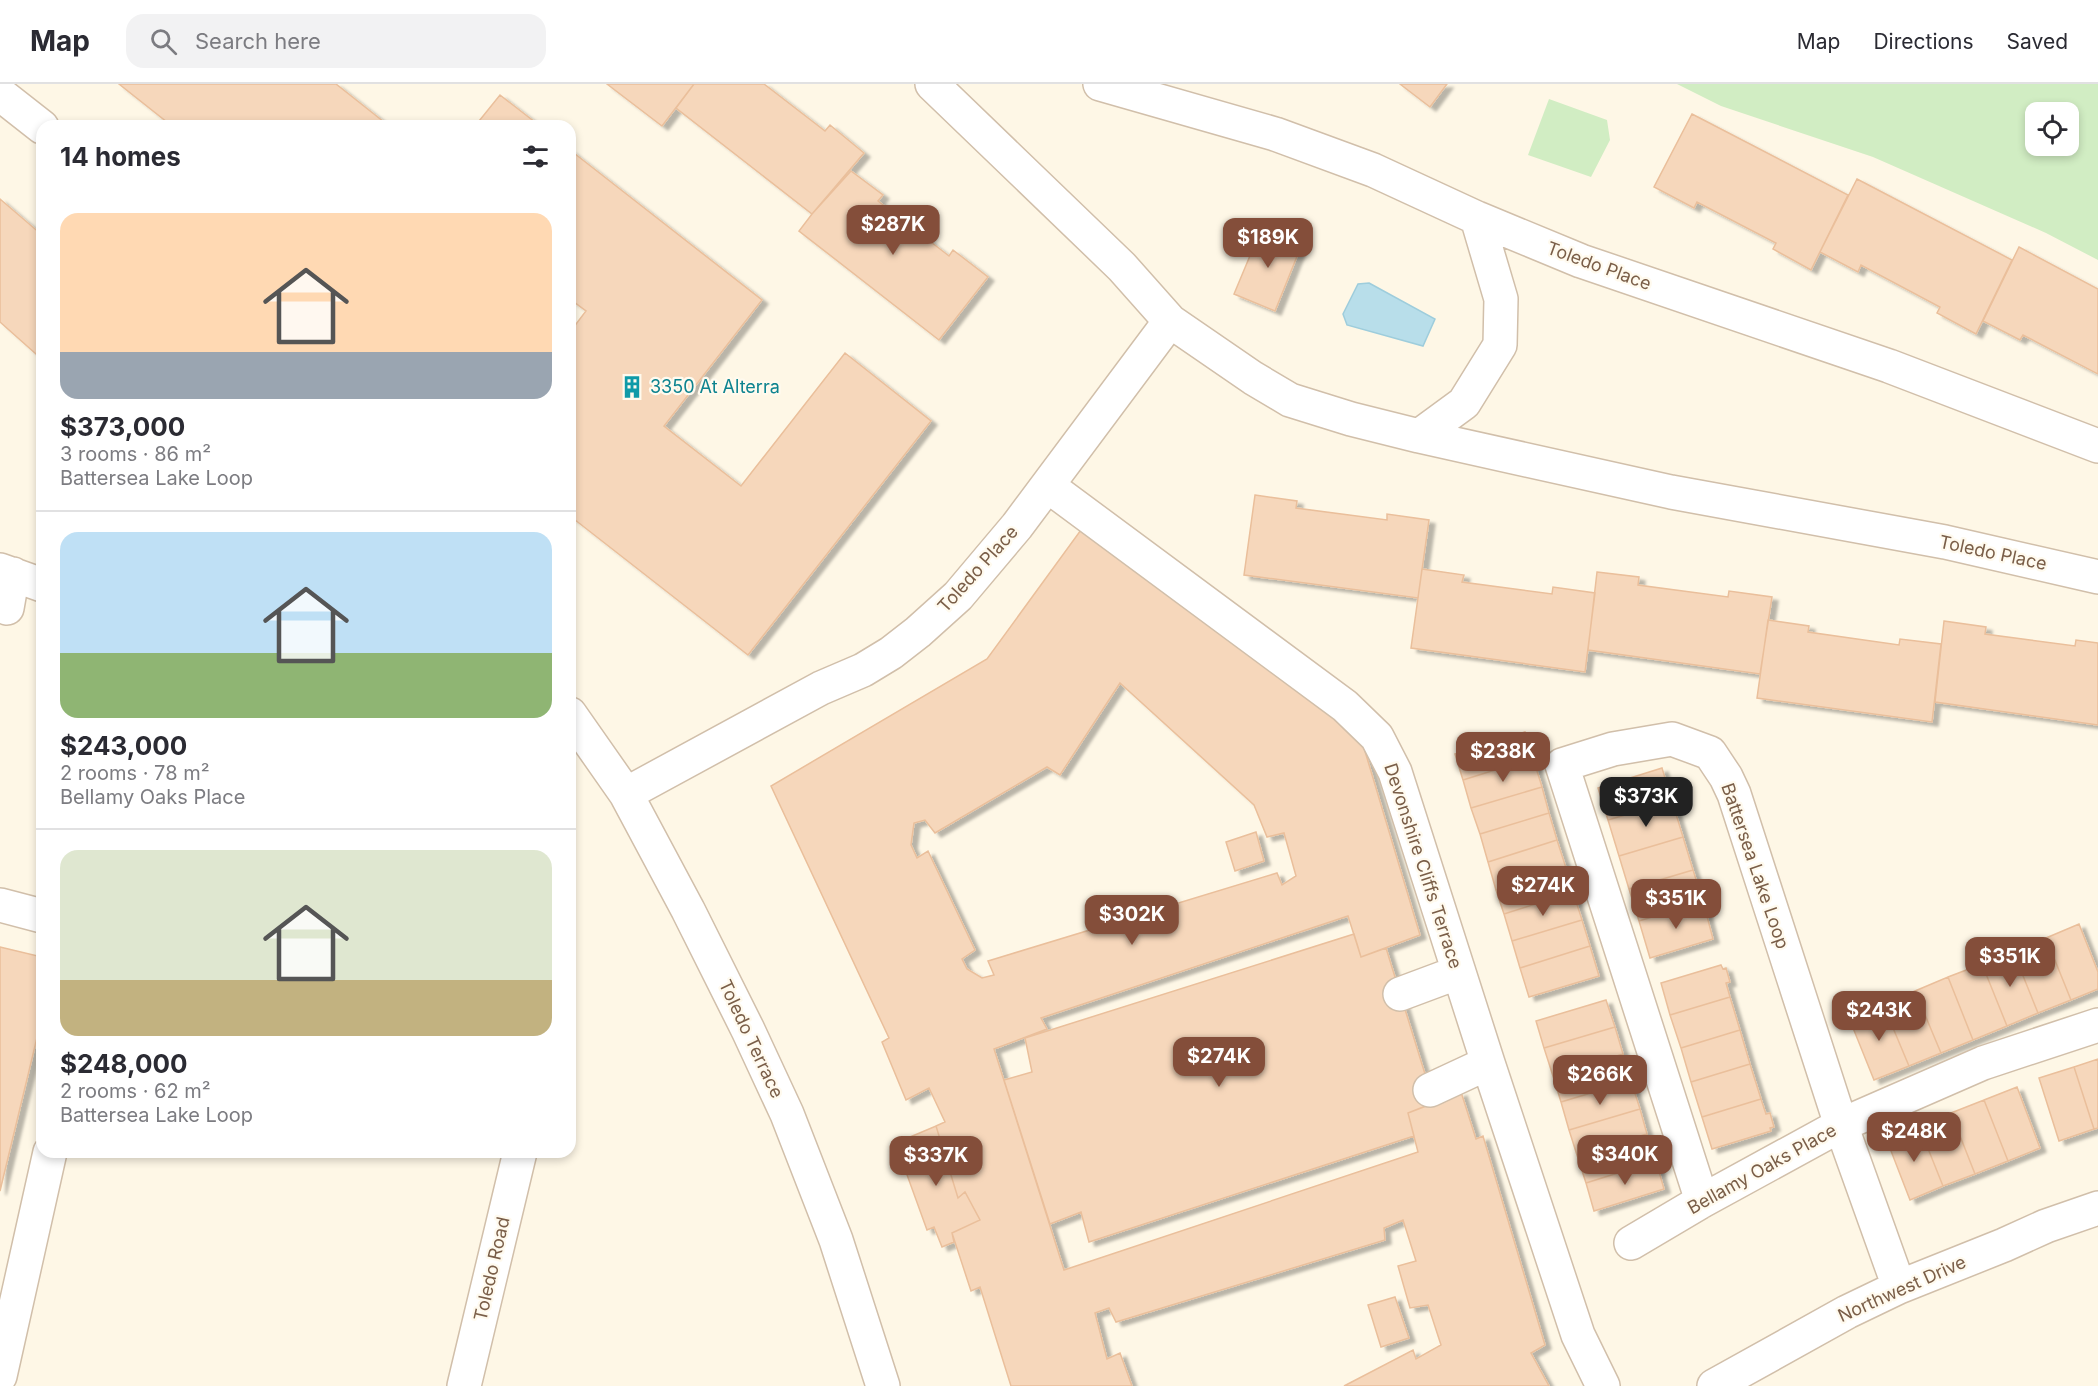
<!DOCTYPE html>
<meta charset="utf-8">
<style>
:root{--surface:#fff;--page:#f2f2f3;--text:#2b2b33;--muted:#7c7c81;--line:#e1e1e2;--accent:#844e3a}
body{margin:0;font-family:Inter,sans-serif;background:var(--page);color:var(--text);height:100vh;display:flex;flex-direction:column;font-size:22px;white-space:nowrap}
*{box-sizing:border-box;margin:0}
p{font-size:20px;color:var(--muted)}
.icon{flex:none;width:33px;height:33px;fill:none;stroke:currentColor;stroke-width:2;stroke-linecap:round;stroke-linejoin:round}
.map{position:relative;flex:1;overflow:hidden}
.sheet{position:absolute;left:36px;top:36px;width:540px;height:1038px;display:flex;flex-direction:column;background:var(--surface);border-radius:18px;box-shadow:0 3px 9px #0003}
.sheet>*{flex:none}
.controls{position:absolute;left:2025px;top:18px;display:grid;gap:12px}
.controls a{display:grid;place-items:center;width:54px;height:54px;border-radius:12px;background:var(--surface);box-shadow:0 3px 9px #0003;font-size:30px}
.price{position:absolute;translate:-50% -51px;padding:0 14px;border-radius:12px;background:var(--accent);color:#fff;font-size:20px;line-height:39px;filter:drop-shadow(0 2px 3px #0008)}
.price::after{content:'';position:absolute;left:50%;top:36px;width:18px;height:14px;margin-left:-9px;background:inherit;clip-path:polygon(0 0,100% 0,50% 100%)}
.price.selected{background:#222;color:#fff}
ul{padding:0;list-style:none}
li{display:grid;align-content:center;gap:12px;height:318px;padding:0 24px}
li+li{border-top:2px solid var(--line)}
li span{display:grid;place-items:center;height:186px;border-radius:18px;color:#555}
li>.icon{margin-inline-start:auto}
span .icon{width:108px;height:108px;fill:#fffc;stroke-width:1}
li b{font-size:26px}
h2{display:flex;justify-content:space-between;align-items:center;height:72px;padding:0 24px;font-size:26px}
header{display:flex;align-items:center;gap:36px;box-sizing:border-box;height:84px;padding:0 30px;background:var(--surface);border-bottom:2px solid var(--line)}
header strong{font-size:28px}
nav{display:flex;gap:33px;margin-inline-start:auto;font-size:21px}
.search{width:420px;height:54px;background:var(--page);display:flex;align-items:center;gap:15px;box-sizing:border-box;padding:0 21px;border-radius:18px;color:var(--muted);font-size:22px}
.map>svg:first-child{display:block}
.green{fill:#d1edc3;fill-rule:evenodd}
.water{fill:#b8deea;stroke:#9ecddc;stroke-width:1.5}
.building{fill:#f6d7bb;stroke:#eabf9b;stroke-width:1.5;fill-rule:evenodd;filter:url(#shadow)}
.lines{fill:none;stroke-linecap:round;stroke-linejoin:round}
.minor-casing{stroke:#d1bfaa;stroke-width:36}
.minor{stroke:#fff;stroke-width:33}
.labels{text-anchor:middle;stroke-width:4.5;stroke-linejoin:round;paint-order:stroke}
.street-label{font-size:18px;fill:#7a5e48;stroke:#fffaee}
.culture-label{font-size:18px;fill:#0d838f;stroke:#fffaee;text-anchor:start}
</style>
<header>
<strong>Map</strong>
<div class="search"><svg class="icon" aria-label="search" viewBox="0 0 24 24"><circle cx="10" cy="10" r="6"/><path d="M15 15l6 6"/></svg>Search here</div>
<nav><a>Map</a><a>Directions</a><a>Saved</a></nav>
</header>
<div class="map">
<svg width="2098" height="1302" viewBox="0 0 2098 1302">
<defs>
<filter id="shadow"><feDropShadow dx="6" dy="4" stdDeviation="1.5" flood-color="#0004"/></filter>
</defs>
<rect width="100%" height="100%" fill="#fef7e6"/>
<path class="green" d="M1677,0H2098V176L2046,149L1873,73L1721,22ZM2068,28V62H2036V28Z
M1549,15L1607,36L1610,56L1591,93L1528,71Z"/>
<path class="water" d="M1369,199L1435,235L1423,262L1347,241L1343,230L1358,200Z"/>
<path class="building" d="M119,0H336L389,42H172Z
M607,0H694L662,42Z
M694,0H764L825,47L830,41L864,69L812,130L676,24Z
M1400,0H1447L1430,23Z
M500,11L540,42H475Z
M1692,30L1848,111L1811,186L1773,165L1776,159L1697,118L1694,124L1654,103Z
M570,66L762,216L664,342L741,402L845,269L931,337L748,571L570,432V248L586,227L570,215Z
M851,87L883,111L878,117L949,172L953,166L988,193L939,256L799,147L812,130Z
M1857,95L2012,176L1976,250L1937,229L1940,223L1861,181L1858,188L1820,168Z
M0,115L42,151V263L36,270L0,238Z
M1262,143L1302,160L1275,227L1234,210Z
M2019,163L2098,205V290L2023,251L2020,256L1983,237Z
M1255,411L1297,417L1296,424L1387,436V430L1429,436L1418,514L1244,491Z
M1086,439L1361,654L1420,851L1361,873L1348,832L1041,934L1047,945L994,965L1064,1186L1418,1068L1408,1029L1461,1008L1476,1055L1483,1052L1545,1261L1531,1269L1549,1302H1344L1413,1266L1416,1275L1441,1261L1428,1221L1410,1224L1398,1182L1416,1177L1403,1136L1384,1144L1385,1156L1116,1238L1109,1224L1095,1229L1107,1275L1120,1269L1132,1302H1011L980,1203L971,1207L952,1149L980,1136L965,1108L958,1114L936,1042L945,1038L929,1004L906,1016L882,958L889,954L771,702L987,575ZM1120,599L1254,721L1267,753L1284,749L1296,792L1282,801L1277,789L988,877L994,891L982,894L967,885L962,875L975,866L928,767L917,774L911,761L914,739L925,736L935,749L1047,683L1060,691Z
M1422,485L1464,491L1462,498L1552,510L1553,503L1595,509L1585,588L1411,564Z
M1597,488L1639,493L1638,501L1728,513L1729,507L1772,513L1760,590L1588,566Z
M1768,536L1809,542L1808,548L1899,561L1900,555L1941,560L1932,638L1757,614Z
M1944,537L1986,543L1985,550L2075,562L2076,556L2098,559V641L1935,618Z
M1525,648L1533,674L1463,696L1455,670Z
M1533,674L1542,703L1471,724L1463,696Z
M1662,684L1672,717L1608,736L1598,704Z
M1542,703L1549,729L1480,750L1471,724Z
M1672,717L1683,753L1619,772L1608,736Z
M1549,729L1557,756L1488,778L1480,750Z
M1256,748L1264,777L1235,787L1226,758Z
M1683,753L1693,786L1629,805L1619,772Z
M1557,756L1566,784L1496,806L1488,778Z
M1566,784L1573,808L1504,830L1496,806Z
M1693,786L1703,817L1639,837L1629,805Z
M1573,808L1582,836L1512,857L1504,830Z
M1703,817L1713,855L1650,874L1639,837Z
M1582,836L1590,862L1520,884L1512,857Z
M2079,840L2098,888V905L2071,916L2046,854Z
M1354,850L1361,873L1386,864L1434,1019L1408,1029L1414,1052L1089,1158L1081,1128L1050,1140L1004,996L1032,988L1025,954Z
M2046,854L2071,916L2038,929L2013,867Z
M1590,862L1599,892L1529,913L1520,884Z
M0,863L42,873V933L0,1107Z
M2013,867L2038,929L2007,942L1982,880Z
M1982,880L2007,942L1973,956L1948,893Z
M1721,881L1723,885L1726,884L1730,898L1726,899L1730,913L1670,931L1661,899Z
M1948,893L1973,956L1941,969L1915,907Z
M1915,907L1941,969L1909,982L1883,920Z
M1730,913L1740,946L1681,964L1670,931Z
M1606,916L1615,943L1544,964L1536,937Z
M1883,920L1909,982L1874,996L1849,934Z
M1615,943L1623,970L1553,992L1544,964Z
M1740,946L1750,980L1691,998L1681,964Z
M1623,970L1631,997L1561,1018L1553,992Z
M2098,975V1044L2094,1045L2074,983Z
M1750,980L1761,1015L1702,1033L1691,998Z
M2074,983L2094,1045L2059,1057L2039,994Z
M1631,997L1640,1025L1569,1046L1561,1018Z
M2017,1003L2040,1064L2008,1077L1984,1016Z
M1761,1015L1766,1030L1770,1029L1774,1043L1770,1044L1771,1047L1712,1065L1702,1033Z
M1984,1016L2008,1077L1975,1090L1951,1029Z
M1640,1025L1647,1050L1577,1071L1569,1046Z
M1951,1029L1975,1090L1943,1102L1919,1042Z
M936,1042L958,1114L965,1108L980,1136L952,1149L954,1158L942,1163L934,1143L927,1146L902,1077L910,1074L903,1056Z
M1919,1042L1943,1102L1910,1116L1886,1054Z
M1647,1050L1656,1077L1586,1099L1577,1071Z
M1656,1077L1664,1105L1594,1127L1586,1099Z
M1395,1213L1409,1254L1381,1263L1368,1221Z"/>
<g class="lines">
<g class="minor-casing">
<path id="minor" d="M932,0L1122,183L1170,237L1253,294L1290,316L1351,335L1419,352L1671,408L1945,458L2098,493
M1100,0L1275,50L1373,86L1477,134L1581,177L1889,282L2098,362
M0,10L42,43
M1419,352L1464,319L1500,261L1501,215L1477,134
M1048,402L1345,622L1377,653L1395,688L1488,979L1578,1251L1603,1302
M0,486L42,501
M7,524L13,490
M570,630L626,710L688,826L748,946L787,1030L836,1156L883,1302
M626,710L821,604L863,586L891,569L918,548L958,512L1017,442L1170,237
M0,821L42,832
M1400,910L1459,888
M1430,1006L1488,979
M1702,1117L1562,681L1613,665L1672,655L1710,669L1726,693L1734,710L1841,1041L1899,1203
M1631,1159L1702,1117L1841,1041L1983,979L2098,941
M0,1292L50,1068
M464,1302L520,1068
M1714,1302L1847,1228L1899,1203L2004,1161L2046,1142L2098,1124"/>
</g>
<use href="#minor" class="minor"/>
</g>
<defs>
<g id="building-bare" transform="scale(1.8)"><path d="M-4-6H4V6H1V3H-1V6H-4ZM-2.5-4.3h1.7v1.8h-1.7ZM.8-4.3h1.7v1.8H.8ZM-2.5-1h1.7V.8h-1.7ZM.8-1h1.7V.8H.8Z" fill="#0f9aa8" stroke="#fffaee" stroke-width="2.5" paint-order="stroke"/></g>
</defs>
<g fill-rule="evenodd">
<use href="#building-bare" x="632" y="303"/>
</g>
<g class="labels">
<g class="street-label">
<text transform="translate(1599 182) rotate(20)" y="6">Toledo Place</text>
<text transform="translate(1993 469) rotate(12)" y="6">Toledo Place</text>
<text transform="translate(978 485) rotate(-48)" y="6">Toledo Place</text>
<text transform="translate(1423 782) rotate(72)" y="6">Devonshire Cliffs Terrace</text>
<text transform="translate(1755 782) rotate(71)" y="6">Battersea Lake Loop</text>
<text transform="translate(751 955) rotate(65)" y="6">Toledo Terrace</text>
<text transform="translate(1762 1085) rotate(-29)" y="6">Bellamy Oaks Place</text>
<text transform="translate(492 1185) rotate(-77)" y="6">Toledo Road</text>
<text transform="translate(1902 1205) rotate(-24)" y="6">Northwest Drive</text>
</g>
<g class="culture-label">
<text x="650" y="309">3350 At Alterra</text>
</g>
</g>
</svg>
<div class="controls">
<a><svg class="icon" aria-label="locate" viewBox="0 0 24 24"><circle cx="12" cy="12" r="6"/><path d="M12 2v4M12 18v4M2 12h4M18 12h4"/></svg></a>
</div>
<b class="price" style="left:893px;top:172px">$287K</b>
<b class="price" style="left:1268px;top:185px">$189K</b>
<b class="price" style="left:1503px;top:699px">$238K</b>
<b class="price selected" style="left:1646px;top:744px">$373K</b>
<b class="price" style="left:1543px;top:833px">$274K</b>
<b class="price" style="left:1676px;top:846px">$351K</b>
<b class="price" style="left:1132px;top:862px">$302K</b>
<b class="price" style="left:2010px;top:904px">$351K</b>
<b class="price" style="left:1879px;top:958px">$243K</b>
<b class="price" style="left:1219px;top:1004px">$274K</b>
<b class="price" style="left:1600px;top:1022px">$266K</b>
<b class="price" style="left:1914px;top:1079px">$248K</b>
<b class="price" style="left:1625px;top:1102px">$340K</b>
<b class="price" style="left:936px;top:1103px">$337K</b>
<section class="sheet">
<h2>14 homes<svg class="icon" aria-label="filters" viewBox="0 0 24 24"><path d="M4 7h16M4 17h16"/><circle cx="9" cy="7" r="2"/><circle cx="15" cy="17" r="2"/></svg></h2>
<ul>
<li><span style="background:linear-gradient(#ffd9b3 75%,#9aa5b1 0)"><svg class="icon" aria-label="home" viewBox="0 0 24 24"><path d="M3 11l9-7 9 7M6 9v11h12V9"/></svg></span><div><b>$373,000</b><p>3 rooms · 86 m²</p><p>Battersea Lake Loop</p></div></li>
<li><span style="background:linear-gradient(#bfe0f5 65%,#8fb573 0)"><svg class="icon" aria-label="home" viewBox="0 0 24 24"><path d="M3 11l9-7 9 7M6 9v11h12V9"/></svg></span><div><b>$243,000</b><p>2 rooms · 78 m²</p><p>Bellamy Oaks Place</p></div></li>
<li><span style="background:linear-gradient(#dfe7d0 70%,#c2b280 0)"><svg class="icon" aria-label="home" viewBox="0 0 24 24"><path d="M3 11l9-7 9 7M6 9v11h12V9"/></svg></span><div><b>$248,000</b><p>2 rooms · 62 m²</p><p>Battersea Lake Loop</p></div></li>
</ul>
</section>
</div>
